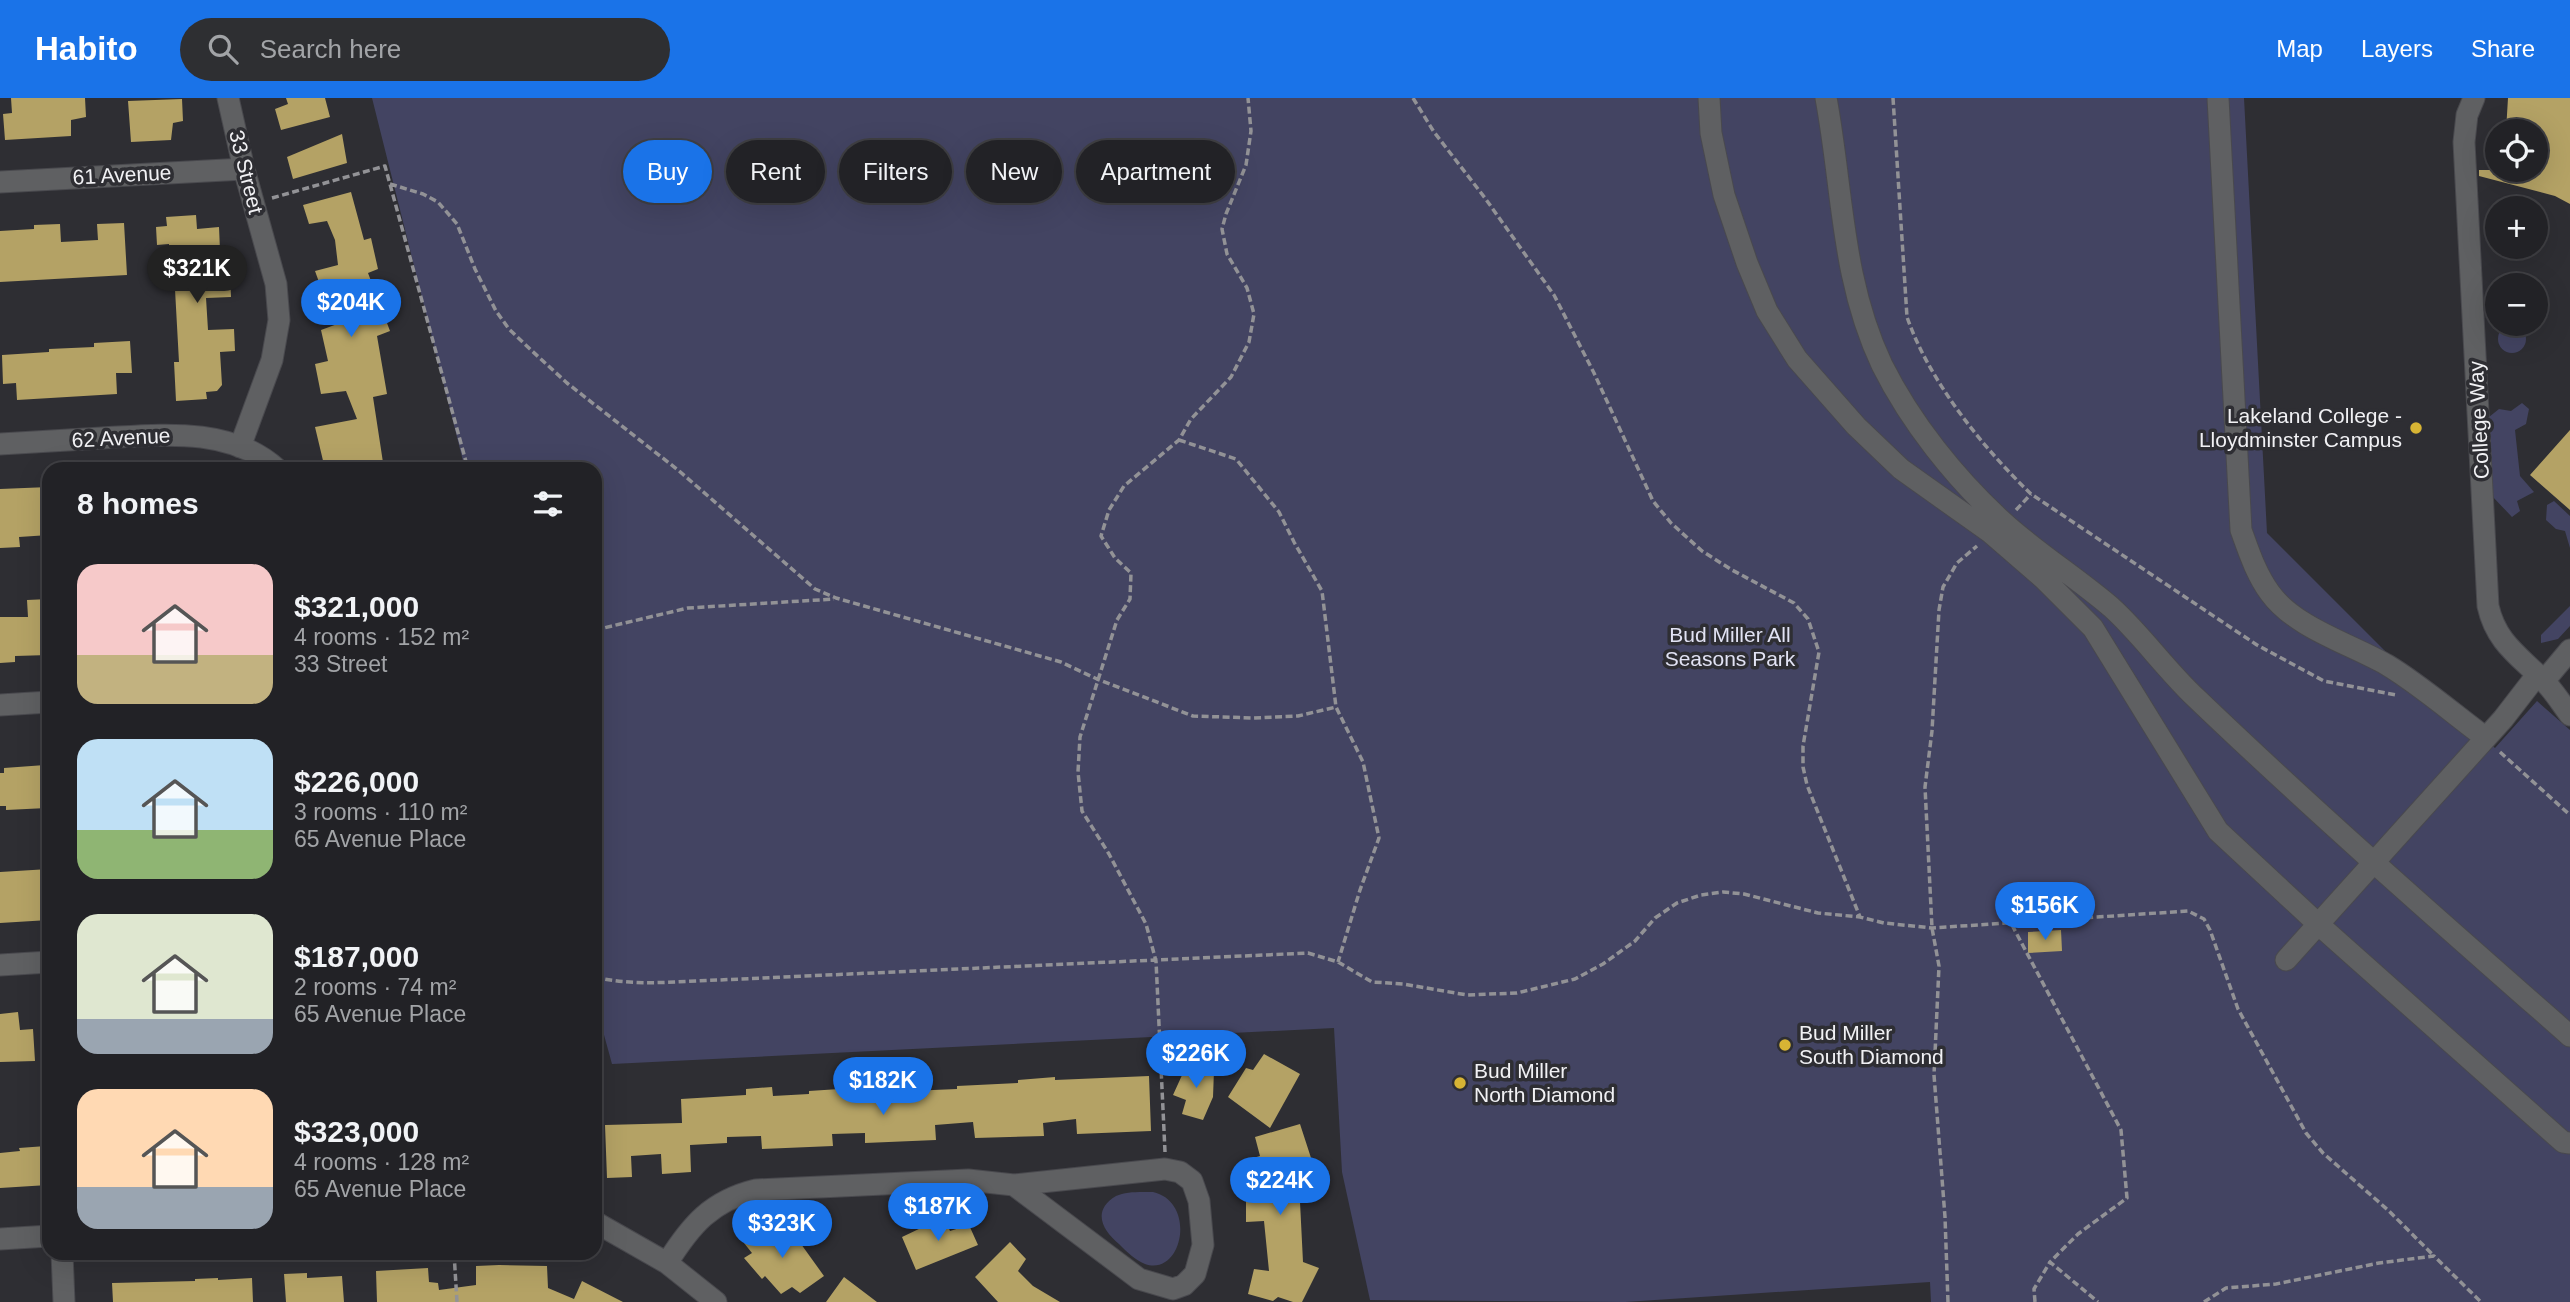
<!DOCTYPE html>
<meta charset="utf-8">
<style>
:root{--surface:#222226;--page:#2e2f32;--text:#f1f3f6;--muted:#a2a4a7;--line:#3f3f43;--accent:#1a73e8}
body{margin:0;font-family:Helvetica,sans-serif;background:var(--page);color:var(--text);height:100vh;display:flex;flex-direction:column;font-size:26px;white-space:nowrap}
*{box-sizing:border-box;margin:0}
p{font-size:23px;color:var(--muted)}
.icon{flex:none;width:38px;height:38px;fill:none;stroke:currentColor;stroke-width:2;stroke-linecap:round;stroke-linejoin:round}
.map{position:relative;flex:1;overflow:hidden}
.side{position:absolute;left:42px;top:364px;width:560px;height:798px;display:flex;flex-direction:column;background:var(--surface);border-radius:21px;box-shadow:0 7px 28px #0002,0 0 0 2px var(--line)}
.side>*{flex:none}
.banner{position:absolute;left:623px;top:42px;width:665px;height:63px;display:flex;gap:14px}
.tools{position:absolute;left:2485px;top:21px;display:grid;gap:14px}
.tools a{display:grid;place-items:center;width:63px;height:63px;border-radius:50%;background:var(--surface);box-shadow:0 7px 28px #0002,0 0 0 2px var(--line);font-size:35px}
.price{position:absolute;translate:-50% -60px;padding:0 16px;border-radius:24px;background:var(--accent);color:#fff;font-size:23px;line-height:46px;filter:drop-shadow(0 2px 4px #0008)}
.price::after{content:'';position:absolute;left:50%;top:42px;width:21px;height:16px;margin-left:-10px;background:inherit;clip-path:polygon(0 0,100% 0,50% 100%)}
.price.active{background:#222;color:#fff}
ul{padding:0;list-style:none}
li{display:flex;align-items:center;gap:21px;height:175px;padding:0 35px}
li span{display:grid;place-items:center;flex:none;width:196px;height:140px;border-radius:21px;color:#555}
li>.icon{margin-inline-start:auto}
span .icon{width:84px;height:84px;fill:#fffc;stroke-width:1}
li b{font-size:30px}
h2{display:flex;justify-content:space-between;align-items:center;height:84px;padding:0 35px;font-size:30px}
.pill{padding:0 24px;border-radius:32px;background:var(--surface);box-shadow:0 7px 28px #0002,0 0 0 2px var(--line);font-size:24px;line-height:63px}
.pill.active{background:var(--accent);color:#fff}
header{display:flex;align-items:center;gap:42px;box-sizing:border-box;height:98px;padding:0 35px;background:var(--accent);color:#fff}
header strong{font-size:33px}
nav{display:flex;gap:38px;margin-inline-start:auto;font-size:24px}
.search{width:490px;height:63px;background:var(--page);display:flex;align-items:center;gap:18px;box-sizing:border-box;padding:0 24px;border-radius:38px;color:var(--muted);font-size:26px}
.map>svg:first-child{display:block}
.green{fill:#434462}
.building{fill:#b4a265}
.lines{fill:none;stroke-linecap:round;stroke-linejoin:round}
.minor-casing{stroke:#49494e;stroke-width:23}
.path{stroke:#929296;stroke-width:3.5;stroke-dasharray:7 3.5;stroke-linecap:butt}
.minor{stroke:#5f6062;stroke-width:21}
.poi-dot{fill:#d7b434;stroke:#2e2e33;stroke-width:2.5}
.labels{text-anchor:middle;stroke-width:7;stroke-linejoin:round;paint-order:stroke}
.street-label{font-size:21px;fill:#f1f1f4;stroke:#2e2e33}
.poi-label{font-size:21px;fill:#f1f1f4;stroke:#2e2e33;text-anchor:start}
.park-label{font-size:21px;fill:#e1e2f3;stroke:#2e2e33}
</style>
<header>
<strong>Habito</strong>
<div class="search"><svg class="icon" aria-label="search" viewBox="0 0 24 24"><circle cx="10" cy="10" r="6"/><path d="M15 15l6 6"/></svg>Search here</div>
<nav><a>Map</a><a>Layers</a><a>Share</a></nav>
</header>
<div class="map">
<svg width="2570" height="1204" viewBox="0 0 2570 1204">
<rect width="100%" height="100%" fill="#2e2e33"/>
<path class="green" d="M372,0H2244L2267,435L2421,589L2495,650L2537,603L2570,632V1204H1931L1930,1184L1625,1204L1370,1202L1342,1074L1334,930L612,966L595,904V371H465Z
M2498 241a14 14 0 1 1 28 0a14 14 0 1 1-28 0Z
M2522,305L2529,311L2526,326L2515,332L2520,378L2534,394L2517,403L2520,413L2512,419L2491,397C2492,370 2488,345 2489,319L2499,311L2511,313Z
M2554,403L2570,418V450L2565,433L2556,431L2546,422L2547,407Z
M2570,508V528L2558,541L2541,545V537Z
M1153,1094C1197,1104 1183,1179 1145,1166C1135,1162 1127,1154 1119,1146C1103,1133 1091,1113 1116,1098C1126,1093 1142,1094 1153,1094Z"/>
<path class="building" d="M11,0H85L86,19L71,22V38L5,42L3,16L12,15Z
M286,0H325L330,19L281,32L275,11L288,6Z
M2508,0H2570V106L2555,98L2479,78V72H2536V33H2506Z
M182,1L183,23L173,25L171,42L131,44L128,3Z
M342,36L347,65L293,81L287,59Z
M351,94L364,142L371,140L378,171L368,175L390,233L377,238L387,296L373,299L384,371H325L315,329L357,321L346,293L321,296L315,266L328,263L321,232L340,225L333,196L324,198L315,173L338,167L335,142L327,123L309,126L303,107Z
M196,117L197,131L219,129L221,175H230L231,199L206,200L208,232L234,231L235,253L220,254L222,287L217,293L206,294L207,301L176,303L174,264H179L173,155H169V146L157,147L156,129L167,128L166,119Z
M124,125L127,177L0,184V133L34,131V127L60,126L61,144L98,142L97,126Z
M130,243L132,275H116L117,296L17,302L16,285L3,286L2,257L49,254V251L94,249V245Z
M2570,332V412L2530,377Z
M49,389V437L19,439L20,449L0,450V391Z
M49,501V557L15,558V564L0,565V519H28L27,502Z
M45,667L47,710L6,712V708H0V675H4V670Z
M49,771V822L0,825V774Z
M2061,832L2062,853L2028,855V834Z
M18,914L20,932L33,931L35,963L0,964V916Z
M1264,956L1300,976L1270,1030L1228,999L1246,970L1253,972Z
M1188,964L1214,972L1213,999L1203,1022L1182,1016L1186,1002L1173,997Z
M1149,978L1151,1033L1077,1036L1076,1021L1043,1025L1044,1038L975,1040L973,1024L935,1027L936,1042L865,1045V1035L832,1036L833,1048L762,1051L761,1038L727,1039V1045L690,1047L691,1074L662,1076L661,1056L631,1058L632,1079L607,1080L605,1027L682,1025L681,1001L746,997V991L772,989L773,998L809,996V993L885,988L886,994L957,991V988L1018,985V982L1055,979V982Z
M1300,1026L1313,1066L1272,1079L1277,1105L1300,1104L1303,1164L1319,1170L1302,1204H1293L1278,1199L1273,1203L1248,1196L1254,1171L1269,1173L1264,1123L1246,1124V1099L1258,1098L1246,1062L1260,1058L1255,1039Z
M46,1048L48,1087L0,1090V1055L20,1053L19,1050Z
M944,1119L950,1133L969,1127L978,1147L916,1172L902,1139Z
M770,1126L784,1138L795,1131L804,1144L801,1146L824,1178L800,1195L792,1189L781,1196L765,1178L762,1181L744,1160L752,1155L744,1145Z
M1010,1144L1026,1161L1018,1173L1033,1188L1060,1204H998L975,1179Z
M499,1167L547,1168L548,1190L574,1201L582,1183L623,1204H377L376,1173L428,1170L429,1184L438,1185L439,1192L476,1187V1168Z
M307,1175V1180L342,1178L344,1204H286L284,1176Z
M844,1179L877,1204H826Z
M218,1180V1182L252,1180L253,1204H113L112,1185L195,1183V1181Z"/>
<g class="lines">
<g class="minor-casing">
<path id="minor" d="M228,0L244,71L276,186L279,222L272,262L240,349
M1709,0L1711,35L1724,97L1747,165L1767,213L1797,261L1856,328L1901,371L1991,435L2044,481L2093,530L2218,733L2318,826L2563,1044L2570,1045
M1826,0C1843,91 1841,181 1882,267C1911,325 1955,380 2003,424C2037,455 2076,479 2111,509C2141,536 2166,572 2196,600C2317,716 2444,827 2570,938
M2218,0L2241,432C2249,454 2256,476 2270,495C2295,530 2351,546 2387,567C2419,586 2456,618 2486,640
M2474,0L2467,17L2464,44L2488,508C2496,544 2518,557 2543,582C2553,592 2561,605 2570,617
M0,84L244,71
M0,346C34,344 68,342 102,340C159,337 230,328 277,371
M2544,583L2570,552
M0,607L49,604
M2286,862L2503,621L2537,577
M0,867L49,864
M1165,1071L1180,1074L1192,1083L1199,1103L1203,1147L1195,1176L1184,1187L1173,1191L1139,1181L1014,1087Z
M595,1124L667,1165L716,1204
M0,1141L49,1138
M62,1155L64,1204
M667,1165C691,1127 711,1103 756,1092L968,1082L1014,1087"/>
</g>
<path class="path" d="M1413,0L1434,34L1485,100L1554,197L1594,275L1653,403L1671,425L1702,453L1732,472L1794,505L1808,521L1819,554L1803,648V669L1807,687L1860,819L1884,825L1932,830L2188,813L2204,821L2210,832L2238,911L2306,1035L2323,1055L2389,1113L2434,1158
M1893,0L1907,219C1929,283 1983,350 2031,396L2257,547L2324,583L2396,597
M390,86L423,96L438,104L457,126L475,171L496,213L509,231L531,252L567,285L678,372L815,491L836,500L1061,564L1097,581L1193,618L1253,620L1298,618L1336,609L1363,664L1379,740L1360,792L1338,864
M272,100L385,68L468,371
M1179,342L1236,361L1279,414L1294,444L1322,493L1336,609
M2016,412L2031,396
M595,532L688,510L834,501
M2500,654L2570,717
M2012,827L2121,1032L2127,1100L2078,1136L2050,1164L2098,1204
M595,879C635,889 679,883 719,882L1308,855L1338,864L1372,884L1403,886L1467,897L1517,895L1575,881L1603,866L1635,843L1655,820L1677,805L1701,797L1723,794L1744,796L1818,815L1860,819
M1165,1054L1156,863L1146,826L1109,756L1082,713L1078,674L1080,639L1117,522L1130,501L1131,475L1115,460L1101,438L1109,412L1124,388L1179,342L1191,321L1231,279L1249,244L1254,216L1247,190L1227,156L1222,131L1226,116L1246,67L1251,33L1248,0
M454,1155L457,1204
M1948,1204L1945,1119L1934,977L1939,868L1932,830L1925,689L1932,633L1939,512L1943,489L1957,465L1977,448
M2035,1204L2034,1191L2050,1164
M2204,1204L2226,1190L2276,1186L2379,1165L2434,1158L2481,1204"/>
<use href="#minor" class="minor"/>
</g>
<g class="poi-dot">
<circle cx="2416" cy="330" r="7"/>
<circle cx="1785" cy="947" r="7"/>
<circle cx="1460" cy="985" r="7"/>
</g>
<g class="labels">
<g class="street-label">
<text transform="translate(246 74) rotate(76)" y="7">33 Street</text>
<text transform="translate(122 77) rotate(-3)" y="7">61 Avenue</text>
<text transform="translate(2479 322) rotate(-93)" y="7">College Way</text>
<text transform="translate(121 340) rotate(-3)" y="7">62 Avenue</text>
</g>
<g class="poi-label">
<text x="2402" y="325" text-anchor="end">Lakeland College -<tspan x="2402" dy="24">Lloydminster Campus</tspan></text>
<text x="1799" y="942">Bud Miller<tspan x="1799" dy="24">South Diamond</tspan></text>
<text x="1474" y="980">Bud Miller<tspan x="1474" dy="24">North Diamond</tspan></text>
</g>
<g class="park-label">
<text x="1730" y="544">Bud Miller All<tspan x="1730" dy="24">Seasons Park</tspan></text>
</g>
</g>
</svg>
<div class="tools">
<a><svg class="icon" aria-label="locate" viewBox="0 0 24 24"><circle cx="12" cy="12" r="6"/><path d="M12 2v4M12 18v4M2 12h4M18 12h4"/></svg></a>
<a>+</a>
<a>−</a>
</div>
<b class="price active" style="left:197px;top:207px">$321K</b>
<b class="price" style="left:351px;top:241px">$204K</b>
<b class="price" style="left:2045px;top:844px">$156K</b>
<b class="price" style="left:1196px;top:992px">$226K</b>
<b class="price" style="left:883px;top:1019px">$182K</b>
<b class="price" style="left:1280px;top:1119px">$224K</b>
<b class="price" style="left:938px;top:1145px">$187K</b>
<b class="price" style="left:782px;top:1162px">$323K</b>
<div class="banner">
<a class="pill active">Buy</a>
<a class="pill">Rent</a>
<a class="pill">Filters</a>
<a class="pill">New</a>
<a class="pill">Apartment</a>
</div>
<section class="side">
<h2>8 homes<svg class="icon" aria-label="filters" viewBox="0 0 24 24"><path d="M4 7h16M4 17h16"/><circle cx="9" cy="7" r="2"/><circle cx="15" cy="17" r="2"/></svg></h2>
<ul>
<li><span style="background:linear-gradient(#f6c9c9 65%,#c2b280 0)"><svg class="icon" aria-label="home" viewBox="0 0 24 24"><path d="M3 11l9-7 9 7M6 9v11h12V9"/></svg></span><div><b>$321,000</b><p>4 rooms · 152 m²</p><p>33 Street</p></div></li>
<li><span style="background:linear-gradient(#bfe0f5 65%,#8fb573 0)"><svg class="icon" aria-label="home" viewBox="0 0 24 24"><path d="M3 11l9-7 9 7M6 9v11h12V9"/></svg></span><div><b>$226,000</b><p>3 rooms · 110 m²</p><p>65 Avenue Place</p></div></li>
<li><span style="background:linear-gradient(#dfe7d0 75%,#9aa5b1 0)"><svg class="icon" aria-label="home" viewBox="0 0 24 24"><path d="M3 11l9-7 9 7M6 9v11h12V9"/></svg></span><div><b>$187,000</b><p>2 rooms · 74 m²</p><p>65 Avenue Place</p></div></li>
<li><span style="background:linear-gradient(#ffd9b3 70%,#9aa5b1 0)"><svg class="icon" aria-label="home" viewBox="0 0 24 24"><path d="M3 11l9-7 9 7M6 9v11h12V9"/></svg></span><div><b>$323,000</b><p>4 rooms · 128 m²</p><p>65 Avenue Place</p></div></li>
</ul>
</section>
</div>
